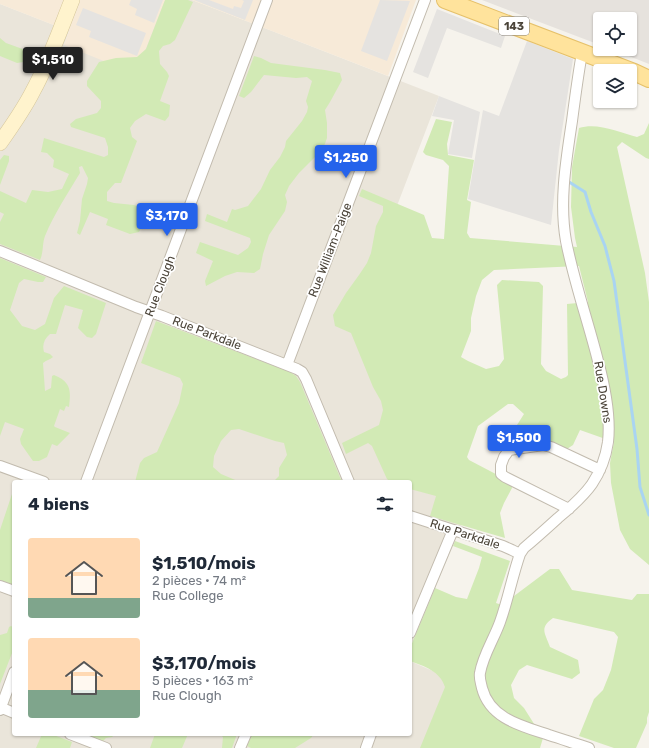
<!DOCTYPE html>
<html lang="fr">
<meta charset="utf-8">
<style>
:root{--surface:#fff;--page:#f6f6f7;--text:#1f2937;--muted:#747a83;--accent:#2563eb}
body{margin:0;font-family:Rubik,sans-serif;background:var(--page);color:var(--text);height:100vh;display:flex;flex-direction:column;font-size:15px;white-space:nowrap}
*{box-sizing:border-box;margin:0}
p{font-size:13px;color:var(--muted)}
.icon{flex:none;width:22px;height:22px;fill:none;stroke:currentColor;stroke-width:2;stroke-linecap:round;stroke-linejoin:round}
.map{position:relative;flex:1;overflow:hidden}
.side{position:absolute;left:12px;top:480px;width:400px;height:256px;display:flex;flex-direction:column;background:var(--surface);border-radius:4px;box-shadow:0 1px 3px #0004}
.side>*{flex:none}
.controls{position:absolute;left:593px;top:12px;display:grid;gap:8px}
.controls a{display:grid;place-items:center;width:44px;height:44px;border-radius:4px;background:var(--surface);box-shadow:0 1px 3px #0004;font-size:20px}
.price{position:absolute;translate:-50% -34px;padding:0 9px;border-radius:4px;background:var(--accent);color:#fff;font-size:13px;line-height:26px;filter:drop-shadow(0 1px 2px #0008)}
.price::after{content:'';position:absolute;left:50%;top:24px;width:12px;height:9px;margin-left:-6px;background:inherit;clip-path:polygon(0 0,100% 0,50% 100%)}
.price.current{background:#222;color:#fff}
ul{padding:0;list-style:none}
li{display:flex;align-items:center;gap:12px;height:100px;padding:0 16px}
li span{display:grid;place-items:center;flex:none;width:112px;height:80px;border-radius:4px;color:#555}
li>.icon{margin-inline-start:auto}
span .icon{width:48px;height:48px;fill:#fffc;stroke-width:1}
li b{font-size:17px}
h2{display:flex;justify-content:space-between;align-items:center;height:48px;padding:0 16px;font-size:17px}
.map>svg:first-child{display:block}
.residential{fill:#eae5da}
.commercial{fill:#f7ead8}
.industrial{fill:#e6e2dd}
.green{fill:#d2eab5;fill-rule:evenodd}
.parking{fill:#e5e3e0}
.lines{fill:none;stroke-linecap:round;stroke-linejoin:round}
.stream{stroke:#a9d4f2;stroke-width:3}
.street-casing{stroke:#c2bbae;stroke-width:12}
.secondary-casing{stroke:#d6c79b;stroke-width:16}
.primary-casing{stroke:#e6c16a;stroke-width:18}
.street{stroke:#fff;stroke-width:10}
.secondary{stroke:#fff3cd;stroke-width:15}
.primary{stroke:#ffe39c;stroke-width:16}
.labels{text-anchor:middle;stroke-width:3.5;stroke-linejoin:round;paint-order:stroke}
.shield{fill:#fff;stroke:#817c74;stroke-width:1}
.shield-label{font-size:11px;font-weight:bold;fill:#4b4439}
.street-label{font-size:12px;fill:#4b4439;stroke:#fff}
</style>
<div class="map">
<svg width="649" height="748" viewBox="0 0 649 748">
<rect width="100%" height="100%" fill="#f6f3ec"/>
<path class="residential" d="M165,0H192L439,96L351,326L474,496L410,648V482H14V734H410V661L449,678L421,748H0V4L69,31L64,45Z"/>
<path class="commercial" d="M0,0H165L136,74L64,45L69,31L0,4Z
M192,0H416L388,76Z"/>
<path class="industrial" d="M482,0H649V64L611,49H630V19H600V45Z"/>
<path class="green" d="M165,0H188L193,2L175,40L170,44L163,46L159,51L160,64L167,72L169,76L160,101L170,105L169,116L165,121L146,114L135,121L130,128L132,137L137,141L121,183H115L107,192V201L114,203L134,205L149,210L139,232L130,234L106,225L108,219L90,212L80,235L77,233L80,221L82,199L87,184L88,178L82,166L79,167L80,173C68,193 54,214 45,236C42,244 44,251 40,260L0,244V222L4,214L0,212V191L26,203L32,190L48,192L62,189L69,174L53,167L54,160L47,153L41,152L44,138L104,157L108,155V147L105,138L71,127L70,124L76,119L97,113L101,108V101L87,86V81L99,62L116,58L137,57L146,49Z
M0,38L6,43L39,55L36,60L17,63L0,56Z
M254,56L261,58L271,63L325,70L340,73L342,80L330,102L325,110L327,123V138L323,149L299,173L289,186L285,195L287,202L285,211L269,235L263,254L260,269L254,273L237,272L225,276L206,286L205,281L213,261L196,253L200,242L238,255L248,248L251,242L250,238L205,221L207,214L227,222L232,209L235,210L248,206L261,189L270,170L280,157L285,147L286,141L302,121L307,112L308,107L306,101L312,81L307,77L296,78L264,75L251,92L244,98L239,96Z
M436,119L452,122L447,144L448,155L474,160L467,200L471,202L467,233L470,238L577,247L575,238L571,207L572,167L579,128C597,122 619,132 637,137L644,134L649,123V159L646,158L622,142L617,147L645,273L649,302V565L630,549L620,530L611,483L610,463L614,442L580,430L573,445L567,449L543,439L517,425L524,414L513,404H508L478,426L467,457L469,460L511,482L512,488L504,503L500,513L505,538L430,516L436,496L410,489V482H391L387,479L372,446L368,443L346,454L342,443L379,425L383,410L381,401L373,387L351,333L335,326L333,315L346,293L359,275L367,263L371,253L376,226L383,212V206L359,196L362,189L424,215L432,238L444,239L449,166L443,160L426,155L423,152ZM579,266L588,302L567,304L568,375L566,377L561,379L546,371L541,364L543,286L539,282L502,280L497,285L504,359L499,366L486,369L468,361L461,357L471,331V318L476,296L482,280L494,270Z
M4,155L9,156V161L0,185V160Z
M0,258L46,277L43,282H38L24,279L19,283L10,310L22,326L35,330L45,324L54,298L64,286L106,303L96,334L92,338L87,337L78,328L83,310L65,305L56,334H50C44,339 42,345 44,352L50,354L53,357C50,360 46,360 43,363L45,391L51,388L52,376L54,375C71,382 71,390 69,407L66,406L64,411L60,409L54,426L55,427L70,433L57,446L52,444L47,457L39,461H33L21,444L20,439L24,429L5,422L0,436Z
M156,321L290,372L296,376L300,382L342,482H273L279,476V468L287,455L284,443L275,441L239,429L231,430L221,441L214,456L213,467L221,474L240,482H135L140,463L144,458L157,452L179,403L183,384L180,378L141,363Z
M14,488V585L0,580V530Z
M455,541L510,561L496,603L502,605L550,569H559L572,590L632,600L637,594H649V712L647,718V723L636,748H614L579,736L594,699L603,690L611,670L618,637L614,632L553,618C539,628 545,633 550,647L578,660L580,673L572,679L527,665L519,670L511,685L514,698L524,708L543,738L540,748H420L445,687C440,671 424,666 410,661V648L435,588L456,597L467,599L479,568L482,557L453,546Z
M11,626L14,628V648L0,684V635L7,633L9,627Z
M42,734H51L72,742L70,748H36Z
M85,734H115L112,737L106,738L103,741Z
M155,734H188L182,748H150Z
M220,734H237L232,748H222L223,737Z
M252,734H283L287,735L289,734H314L311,738L295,748H251L247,746Z"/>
<path class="parking" d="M131,0H163L154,23L135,15L137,9L129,5Z
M194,0H209L233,9L234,6L241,8L244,1L242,0H253L245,20Z
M380,0L410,1L387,61L361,51Z
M83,8L146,33L137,56L89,37L91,31L76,25Z
M437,9L505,36L501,48L447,28L428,78L413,72Z
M527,41L573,59L559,150L551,225L468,199L483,110L499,116Z
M439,96L480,112L472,158L448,154L454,120L432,116Z"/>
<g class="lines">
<path class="stream" d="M566,180L585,192L591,212L605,246L614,281L637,449L640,487L649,515"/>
<g class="street-casing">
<path id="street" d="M582,53C578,75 575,98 572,121C566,161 559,202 566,241C574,282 588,321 598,361C605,387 611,415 608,442C606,456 600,472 592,484C583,497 570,508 558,518C547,528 536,538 524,548L520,554C512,577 508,600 500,622C494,639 483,655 480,673C479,678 481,683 482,688C490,719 522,726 549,735C562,739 576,744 589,748
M0,251L136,307L162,316L297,369L302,372L306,379L349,482
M287,365L425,0
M0,466L44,482
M86,482L267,0
M569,509L505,477L501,474V465L504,457L509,450L543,445L551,447L600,470
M410,516L503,546L512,550L520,554
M0,586L14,591
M410,633L453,530
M0,707L14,713
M0,710L14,672
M70,734L106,748
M240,748L246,734
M366,748L371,734"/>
</g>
<g class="secondary-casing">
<path id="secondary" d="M0,143C12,126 24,109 33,91C49,62 60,30 72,0"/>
</g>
<g class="primary-casing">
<path id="primary" d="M445,0L634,72L649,79"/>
</g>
<use href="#street" class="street"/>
<use href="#secondary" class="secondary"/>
<use href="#primary" class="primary"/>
</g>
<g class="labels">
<rect class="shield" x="499" y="17" width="30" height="18" rx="3"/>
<g class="shield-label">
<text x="514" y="30">143</text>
</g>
<g class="street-label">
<text transform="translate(330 250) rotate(-69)" y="4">Rue William-Paige</text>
<text transform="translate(160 286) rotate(-69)" y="4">Rue Clough</text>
<text transform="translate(207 333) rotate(21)" y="4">Rue Parkdale</text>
<text transform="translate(603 392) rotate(81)" y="4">Rue Downs</text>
<text transform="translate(465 534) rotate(18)" y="4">Rue Parkdale</text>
</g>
</g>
</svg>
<div class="controls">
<a><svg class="icon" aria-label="locate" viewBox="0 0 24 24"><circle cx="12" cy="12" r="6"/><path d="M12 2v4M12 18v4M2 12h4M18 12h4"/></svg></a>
<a><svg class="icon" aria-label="layers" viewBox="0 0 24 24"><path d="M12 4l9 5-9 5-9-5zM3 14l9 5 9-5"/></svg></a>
</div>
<b class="price current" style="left:53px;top:81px">$1,510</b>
<b class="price" style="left:346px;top:179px">$1,250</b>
<b class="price" style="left:167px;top:237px">$3,170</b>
<b class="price" style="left:519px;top:459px">$1,500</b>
<section class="side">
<h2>4 biens<svg class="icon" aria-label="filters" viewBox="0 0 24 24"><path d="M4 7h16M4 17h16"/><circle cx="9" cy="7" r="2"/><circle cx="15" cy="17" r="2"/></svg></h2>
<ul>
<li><span style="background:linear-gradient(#ffd9b3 75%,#7fa58c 0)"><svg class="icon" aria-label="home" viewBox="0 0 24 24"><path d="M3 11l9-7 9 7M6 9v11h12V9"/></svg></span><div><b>$1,510/mois</b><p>2 pièces · 74 m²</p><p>Rue College</p></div></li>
<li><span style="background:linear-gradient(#ffd9b3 65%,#7fa58c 0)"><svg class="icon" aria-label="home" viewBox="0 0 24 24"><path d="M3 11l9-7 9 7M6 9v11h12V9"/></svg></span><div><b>$3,170/mois</b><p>5 pièces · 163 m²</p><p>Rue Clough</p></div></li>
</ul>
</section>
</div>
